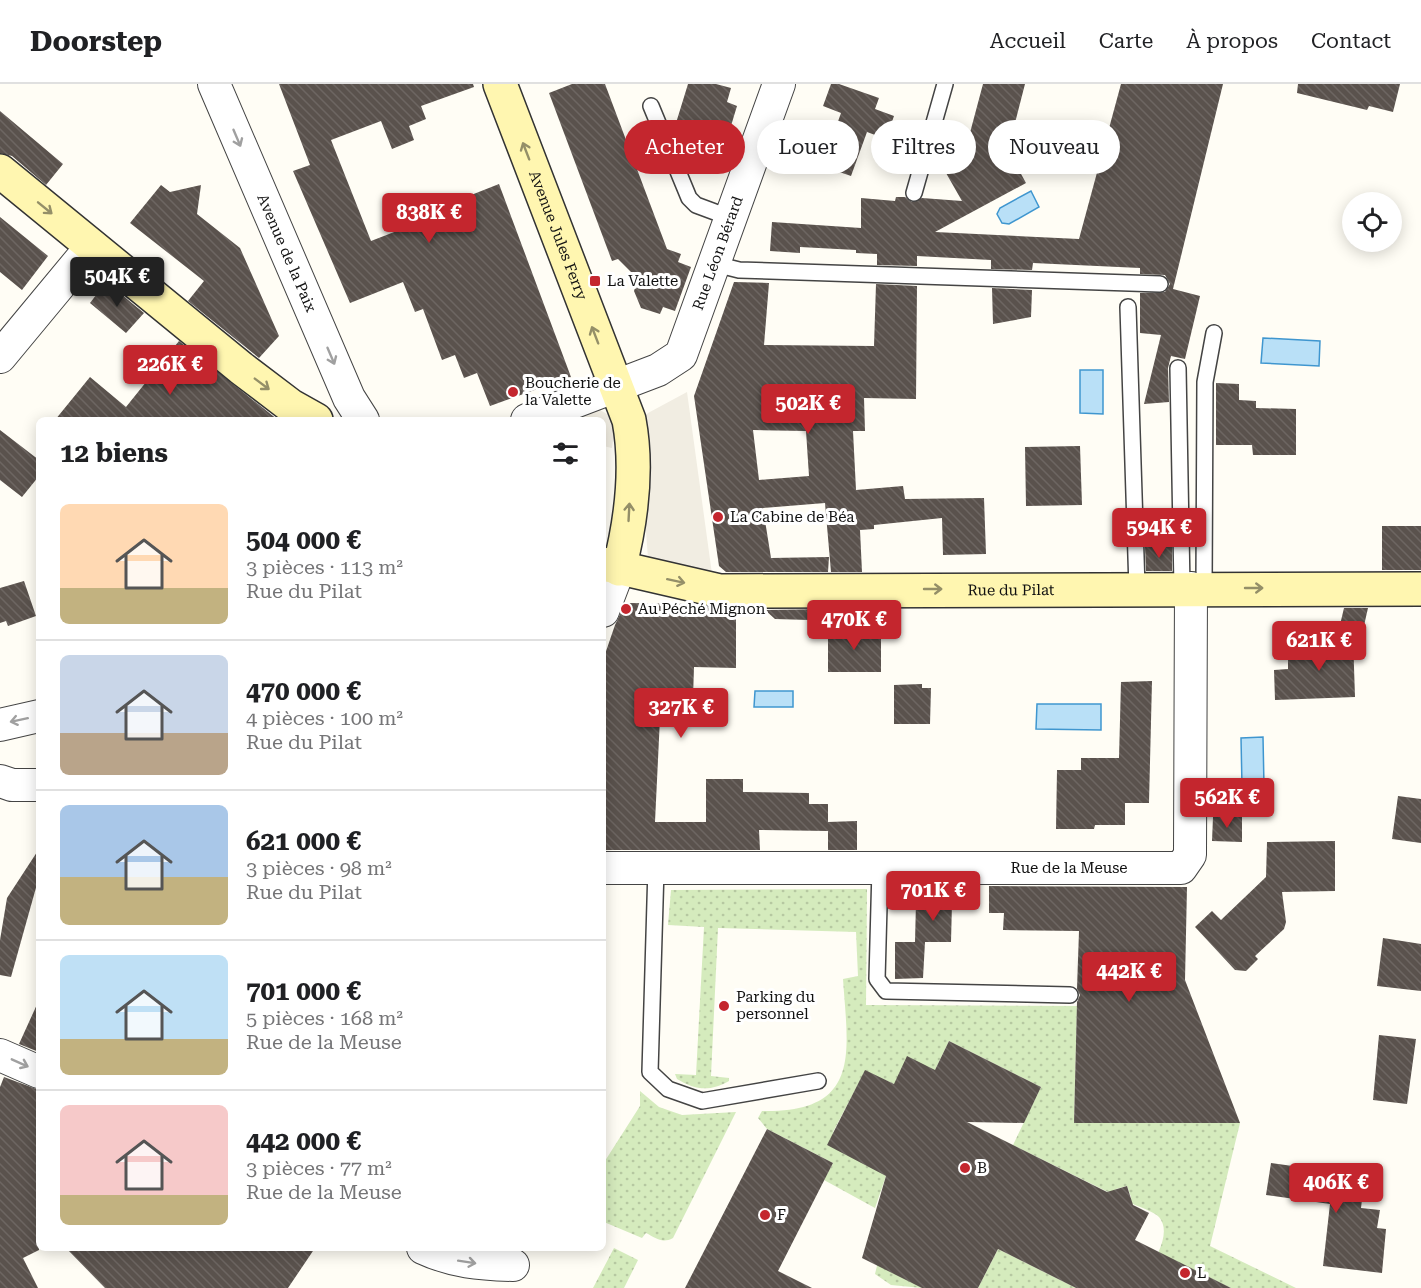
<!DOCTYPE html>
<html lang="fr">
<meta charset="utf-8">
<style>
:root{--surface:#fff;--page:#f2f2f2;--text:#202124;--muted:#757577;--line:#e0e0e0;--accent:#c4262e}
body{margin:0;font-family:"Roboto Serif",serif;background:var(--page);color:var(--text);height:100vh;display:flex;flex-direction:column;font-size:22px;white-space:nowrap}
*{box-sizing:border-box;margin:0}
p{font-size:20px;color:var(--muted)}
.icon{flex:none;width:33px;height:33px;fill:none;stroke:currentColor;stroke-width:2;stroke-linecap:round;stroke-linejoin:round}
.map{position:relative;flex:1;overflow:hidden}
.side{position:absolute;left:36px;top:333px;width:570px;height:834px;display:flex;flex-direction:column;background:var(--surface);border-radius:9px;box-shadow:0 3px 15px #0003}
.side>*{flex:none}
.guide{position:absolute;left:624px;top:36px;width:570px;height:54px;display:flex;gap:12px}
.controls{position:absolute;left:1342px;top:108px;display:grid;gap:12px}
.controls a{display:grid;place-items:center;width:60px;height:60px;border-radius:50%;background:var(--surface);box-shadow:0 3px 15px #0003;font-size:30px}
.price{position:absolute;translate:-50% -51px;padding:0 14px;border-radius:6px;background:var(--accent);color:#fff;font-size:20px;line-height:39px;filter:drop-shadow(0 2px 3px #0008)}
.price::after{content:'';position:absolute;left:50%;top:36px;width:18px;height:14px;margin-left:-9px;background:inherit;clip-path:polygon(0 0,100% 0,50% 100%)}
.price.on{background:#222;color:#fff}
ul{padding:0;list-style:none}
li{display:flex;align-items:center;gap:18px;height:150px;padding:0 24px}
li+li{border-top:2px solid var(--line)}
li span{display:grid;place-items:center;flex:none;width:168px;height:120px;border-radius:9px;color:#555}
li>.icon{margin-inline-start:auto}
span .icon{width:72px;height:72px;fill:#fffc;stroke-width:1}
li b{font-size:26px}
h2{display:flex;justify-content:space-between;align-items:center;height:72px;padding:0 24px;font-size:26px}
.tag{padding:0 21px;border-radius:27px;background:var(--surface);box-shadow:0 3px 15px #0003;font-size:21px;line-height:54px}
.tag.on{background:var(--accent);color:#fff}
header{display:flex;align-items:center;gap:36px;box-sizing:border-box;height:84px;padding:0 30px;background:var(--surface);border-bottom:2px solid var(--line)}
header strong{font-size:28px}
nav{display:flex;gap:33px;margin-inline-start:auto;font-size:21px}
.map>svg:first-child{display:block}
.grass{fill:url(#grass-dots)}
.plaza{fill:#f1ede2}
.water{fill:#b9e0f7;stroke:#3f96cf;stroke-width:1.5}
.building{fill:url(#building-back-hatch);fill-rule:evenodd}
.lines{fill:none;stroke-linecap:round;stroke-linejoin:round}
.lane-casing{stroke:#444;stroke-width:18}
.street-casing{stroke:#444;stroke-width:34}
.secondary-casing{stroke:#333;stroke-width:36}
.lane{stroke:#fff;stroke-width:15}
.street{stroke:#fff;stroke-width:32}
.secondary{stroke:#fff6b0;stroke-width:33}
.oneway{stroke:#a0a0a0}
.oneway2{stroke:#948f68}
.poi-dot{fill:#c4262e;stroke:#fff;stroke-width:2}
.labels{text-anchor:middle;stroke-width:6;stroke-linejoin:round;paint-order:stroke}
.street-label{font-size:15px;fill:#111;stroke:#fff}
.poi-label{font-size:15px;fill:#111;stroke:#fff;text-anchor:start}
</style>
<header>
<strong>Doorstep</strong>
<nav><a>Accueil</a><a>Carte</a><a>À propos</a><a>Contact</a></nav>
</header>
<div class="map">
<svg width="1421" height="1204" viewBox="0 0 1421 1204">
<defs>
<pattern id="grass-dots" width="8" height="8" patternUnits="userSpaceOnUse" patternTransform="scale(1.5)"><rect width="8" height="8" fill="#d5ebbd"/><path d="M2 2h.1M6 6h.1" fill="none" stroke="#b6c8a1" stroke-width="1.8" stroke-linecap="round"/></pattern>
<pattern id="building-back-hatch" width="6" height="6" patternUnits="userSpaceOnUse" patternTransform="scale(1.5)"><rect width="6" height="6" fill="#5a524d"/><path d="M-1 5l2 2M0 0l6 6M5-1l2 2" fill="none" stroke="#6d6662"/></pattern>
</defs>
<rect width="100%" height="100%" fill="#fffdf5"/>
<path class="grass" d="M867,805L866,921L1077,922L1074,1038L1240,1039L1210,1162L1296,1204H1231L1175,1177L1138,1204C1147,1187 1175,1152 1159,1133C1153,1127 1137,1122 1128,1118L1131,1113L1127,1102L1116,1105L1114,1111L1013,1061L1041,1003L949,957L935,986L894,1000L865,987L833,1048L864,1064L886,1092L875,1124L824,1096L833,1079L767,1045L758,1034L762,1027C862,1029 848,969 843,895L858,892L856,848L718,844L711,992L729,994V997C710,1008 695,1006 677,995L675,990L696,991L704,843L668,841L671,806Z
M640,1007L659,1023L682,1031L736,1028L673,1154C662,1160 656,1154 646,1149L642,1154L604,1138L603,1140V1080L640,1022Z
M893,1116L922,1204L891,1201L875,1190Z
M614,1164L638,1176L624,1204H593Z
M998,1165L1076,1204H978Z"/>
<path class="plaza" d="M687,308L712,490L648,475L639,347L643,334L648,329Z
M596,324L611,332L615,340L612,364L603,362V336H571Z"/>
<path class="water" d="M1031,107L1039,123L1009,140L1002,139L997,130L1000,124Z
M1263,254L1320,257L1319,282L1261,279Z
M1080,286H1103V330L1080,329Z
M755,607H793V623H754Z
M1037,620H1101V646L1036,645Z
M1263,653L1264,702H1242L1241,654Z"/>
<path class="building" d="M279,0H473L474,3L421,22L426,35L409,42L414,56L392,65L381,37L331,56L371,157L420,138L418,132L499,100L571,293L490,322L477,289L464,294L455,271L442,276L423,225L415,228L403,198L350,219L293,87L310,81Z
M572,0H605L667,165L681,170L678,178L691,183L675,227L663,223L660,230L641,224L634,207L638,195L618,175L612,177L549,9Z
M688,0H716L731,4L727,18L737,22L727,55L676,39Z
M831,0H839L879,14L875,25L894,32L886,55L867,48L851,92L822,82L841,29L823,22Z
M983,0H1025L1008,66L1026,99L935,148L1079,155L1121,0H1223L1173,205L1200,212L1185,275L1171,272L1168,284L1169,318L1144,320L1161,251L1140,249V209L1165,208L1170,200L1165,191L1140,190V184L1033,179L1032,186L991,185V176L917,172V182L877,181V170L856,169V166L800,163V169L770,167L772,138L861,144V114L895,117L896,113H905L912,118L922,114L962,117L938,75L967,60Z
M1298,0H1400L1393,28L1369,22L1367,26L1297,9Z
M0,27L63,80L46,101L12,72L0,69Z
M161,101L170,108L201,101L197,130L240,164L279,252L259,274L188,217L204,197L130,139Z
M0,133L48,172L22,206L0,188Z
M106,198L144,229L126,249L90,219Z
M734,198L769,199L764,261L874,262L876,200L917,202L916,315L864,314L865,347H853L856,406L903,402L905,415L984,414L986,470L943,471L942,434L874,441V445L860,446L862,488H831L825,419L763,424L771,474L829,473L828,488H726L719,482L694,312ZM753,346L806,347L809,392L759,396Z
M992,204L1032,206L1031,233L993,240Z
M179,257L278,336H55L90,293L126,323Z
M1216,299L1239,300V316L1256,317V324L1296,325V371H1253L1252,361H1216Z
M0,346L39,376V392L22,413L0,396Z
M1080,362L1082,421L1026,422L1025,363Z
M1382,442H1421V486H1382Z
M1145,463H1172V487H1146Z
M24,497L36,532L8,542L6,537L0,539V504Z
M630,519L692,520L716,525L736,526V584L694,583L693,614L661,613L655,738H706V695H743V708L809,709V720H828V738L857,737V766H828V747L759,746L760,766H603V576L615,541L623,524Z
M1344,524H1368L1363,546L1339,545Z
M828,525V535L809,536L775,535L765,526Z
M869,544V549H881V588H828V545Z
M1324,553H1353L1355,613L1275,616L1274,586L1288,585V576H1299V560L1324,559Z
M1152,597L1149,719H1125V741H1095L1094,745H1056L1057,686H1081V674H1119L1121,598Z
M922,600V604H931L930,640H894V601Z
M1398,712L1421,715V759L1392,755Z
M1213,733H1242V758L1212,757Z
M1335,757V807L1282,808L1286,838L1284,845L1255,872L1258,875L1246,887L1235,886L1195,843L1212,827L1221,836L1266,793L1267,758Z
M39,765V793L11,893L0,891V856L7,814Z
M989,802L1187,803L1185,896L1240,1039H1074L1077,918L1080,911L1077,905L1079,847L1003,846L1004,829H989Z
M916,818L952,819L951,858H915Z
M1383,854L1421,860V907L1377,902Z
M895,858H925L923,894L895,895Z
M39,916V968L19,960Z
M1379,951L1416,955L1407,1020L1373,1016Z
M949,957L1041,1003L1024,1039L967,1038L1107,1108L1127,1102L1133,1121L1149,1129L1135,1156L1231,1204H1076L998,1165L978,1204H922L862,1174L886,1092L827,1061L865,986L894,1000L907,972L935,986Z
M4,993L39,1006V1166L23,1174L38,1204H0V1003Z
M767,1045L833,1079L778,1187L812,1204H685Z
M1271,1079L1365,1092L1361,1124L1380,1126L1377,1144L1386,1145L1382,1189L1323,1182L1330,1120L1266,1111Z
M66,1164H315L288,1204H105Z"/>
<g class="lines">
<g class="lane-casing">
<path id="lane" d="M651,22L689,114L696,121L731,134
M914,109L945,0
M715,180L739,186L1160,200
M1128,223L1137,504
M1178,284L1182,504
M1204,503L1205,298L1214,249
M656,784L650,988L668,1005L702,1017L818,997
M880,785L877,895L886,907L1070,911"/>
</g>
<g class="street-casing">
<g id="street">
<path id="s1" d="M214,0L349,314L363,336"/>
<path d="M0,273L92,162"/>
<path id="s2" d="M527,336L658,286L681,271L779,0"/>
<path d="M603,527L619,485"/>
<path d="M0,641L39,632"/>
<path d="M0,697L12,701H39"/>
<path id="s3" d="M603,784H1181L1190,771L1191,504"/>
<path d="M0,971L39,988"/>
<path d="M423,1164C453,1178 480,1180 513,1181"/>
</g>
</g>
<g class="secondary-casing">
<g id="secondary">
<path id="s4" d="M500,0L629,336C638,384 631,438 619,485"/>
<path d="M0,87L241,284L291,322L316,336"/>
<path id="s5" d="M603,480L720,507L1421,505"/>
</g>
</g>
<use href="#lane" class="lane"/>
<use href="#street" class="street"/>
<use href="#secondary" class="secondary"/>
</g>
<defs><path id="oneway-shaft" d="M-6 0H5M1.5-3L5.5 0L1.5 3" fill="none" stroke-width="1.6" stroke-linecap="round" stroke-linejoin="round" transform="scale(1.5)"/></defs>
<g class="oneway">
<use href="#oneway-shaft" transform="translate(237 54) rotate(67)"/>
<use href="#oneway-shaft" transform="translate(331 272) rotate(67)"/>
<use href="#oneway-shaft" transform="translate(19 636) rotate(168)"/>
<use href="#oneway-shaft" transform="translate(20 979) rotate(24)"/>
<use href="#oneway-shaft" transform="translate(467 1178) rotate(9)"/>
</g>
<g class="oneway2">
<use href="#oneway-shaft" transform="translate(526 67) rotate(-111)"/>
<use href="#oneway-shaft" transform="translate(45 124) rotate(39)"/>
<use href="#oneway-shaft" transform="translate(595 251) rotate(-111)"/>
<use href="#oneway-shaft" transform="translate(262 300) rotate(37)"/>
<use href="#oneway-shaft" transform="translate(629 428) rotate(-87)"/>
<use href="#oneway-shaft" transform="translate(676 497) rotate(12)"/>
<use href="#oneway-shaft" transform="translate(1254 504)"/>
<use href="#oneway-shaft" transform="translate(933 505)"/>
</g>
<g class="poi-dot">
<rect x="589" y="191" width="12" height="12" rx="3"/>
<circle cx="513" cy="308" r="6"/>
<circle cx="718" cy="433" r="6"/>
<circle cx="626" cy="525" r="6"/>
<circle cx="724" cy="922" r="6"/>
<circle cx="965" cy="1084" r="6"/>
<circle cx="765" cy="1131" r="6"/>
<circle cx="1185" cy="1189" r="6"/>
</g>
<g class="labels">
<g class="street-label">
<text dy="5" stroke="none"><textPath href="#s4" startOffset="162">Avenue Jules Ferry</textPath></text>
<text dy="5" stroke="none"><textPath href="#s1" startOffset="184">Avenue de la Paix</textPath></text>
<text dy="5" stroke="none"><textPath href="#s2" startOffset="276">Rue Léon Bérard</textPath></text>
<text dy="5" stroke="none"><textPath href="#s5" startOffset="411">Rue du Pilat</textPath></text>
<text dy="5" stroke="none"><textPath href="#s3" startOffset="466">Rue de la Meuse</textPath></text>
</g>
<g class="poi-label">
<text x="607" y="202">La Valette</text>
<text x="525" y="304">Boucherie de<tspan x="525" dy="17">la Valette</tspan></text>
<text x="730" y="438">La Cabine de Béa</text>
<text x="638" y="530">Au Péché Mignon</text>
<text x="736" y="918">Parking du<tspan x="736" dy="17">personnel</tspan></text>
<text x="977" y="1089">B</text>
<text x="777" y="1136">F</text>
<text x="1197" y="1194">L</text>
</g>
</g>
</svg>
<div class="controls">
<a><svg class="icon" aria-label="locate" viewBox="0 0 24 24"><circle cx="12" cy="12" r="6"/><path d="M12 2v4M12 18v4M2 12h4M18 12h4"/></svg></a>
</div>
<b class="price" style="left:429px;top:160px">838K €</b>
<b class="price on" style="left:117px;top:224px">504K €</b>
<b class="price" style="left:170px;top:312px">226K €</b>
<b class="price" style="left:808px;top:351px">502K €</b>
<b class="price" style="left:1159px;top:475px">594K €</b>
<b class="price" style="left:854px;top:567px">470K €</b>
<b class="price" style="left:1319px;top:588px">621K €</b>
<b class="price" style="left:681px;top:655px">327K €</b>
<b class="price" style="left:1227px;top:745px">562K €</b>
<b class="price" style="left:933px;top:838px">701K €</b>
<b class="price" style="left:1129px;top:919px">442K €</b>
<b class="price" style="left:1336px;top:1130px">406K €</b>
<div class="guide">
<a class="tag on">Acheter</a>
<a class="tag">Louer</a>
<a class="tag">Filtres</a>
<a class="tag">Nouveau</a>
</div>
<section class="side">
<h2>12 biens<svg class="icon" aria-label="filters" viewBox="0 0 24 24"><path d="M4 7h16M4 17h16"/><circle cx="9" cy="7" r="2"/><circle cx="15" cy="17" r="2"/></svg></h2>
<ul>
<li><span style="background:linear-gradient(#ffd9b3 70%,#c2b280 0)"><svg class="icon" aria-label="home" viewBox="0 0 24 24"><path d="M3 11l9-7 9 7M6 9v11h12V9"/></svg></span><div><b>504 000 €</b><p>3 pièces · 113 m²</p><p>Rue du Pilat</p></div></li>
<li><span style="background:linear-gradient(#c9d6e8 65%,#b9a48a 0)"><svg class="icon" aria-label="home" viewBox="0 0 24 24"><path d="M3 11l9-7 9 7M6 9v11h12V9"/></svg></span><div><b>470 000 €</b><p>4 pièces · 100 m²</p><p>Rue du Pilat</p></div></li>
<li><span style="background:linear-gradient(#a9c7e8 60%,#c2b280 0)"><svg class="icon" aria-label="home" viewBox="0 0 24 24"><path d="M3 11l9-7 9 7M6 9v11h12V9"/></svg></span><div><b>621 000 €</b><p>3 pièces · 98 m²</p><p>Rue du Pilat</p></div></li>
<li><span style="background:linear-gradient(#bfe0f5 70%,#c2b280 0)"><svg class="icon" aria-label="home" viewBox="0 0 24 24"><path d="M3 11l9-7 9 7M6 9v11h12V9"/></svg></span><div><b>701 000 €</b><p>5 pièces · 168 m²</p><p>Rue de la Meuse</p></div></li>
<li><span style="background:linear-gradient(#f6c9c9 75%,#c2b280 0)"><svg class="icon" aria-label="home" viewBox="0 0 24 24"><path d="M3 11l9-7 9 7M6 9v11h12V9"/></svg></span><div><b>442 000 €</b><p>3 pièces · 77 m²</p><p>Rue de la Meuse</p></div></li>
</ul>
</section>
</div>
